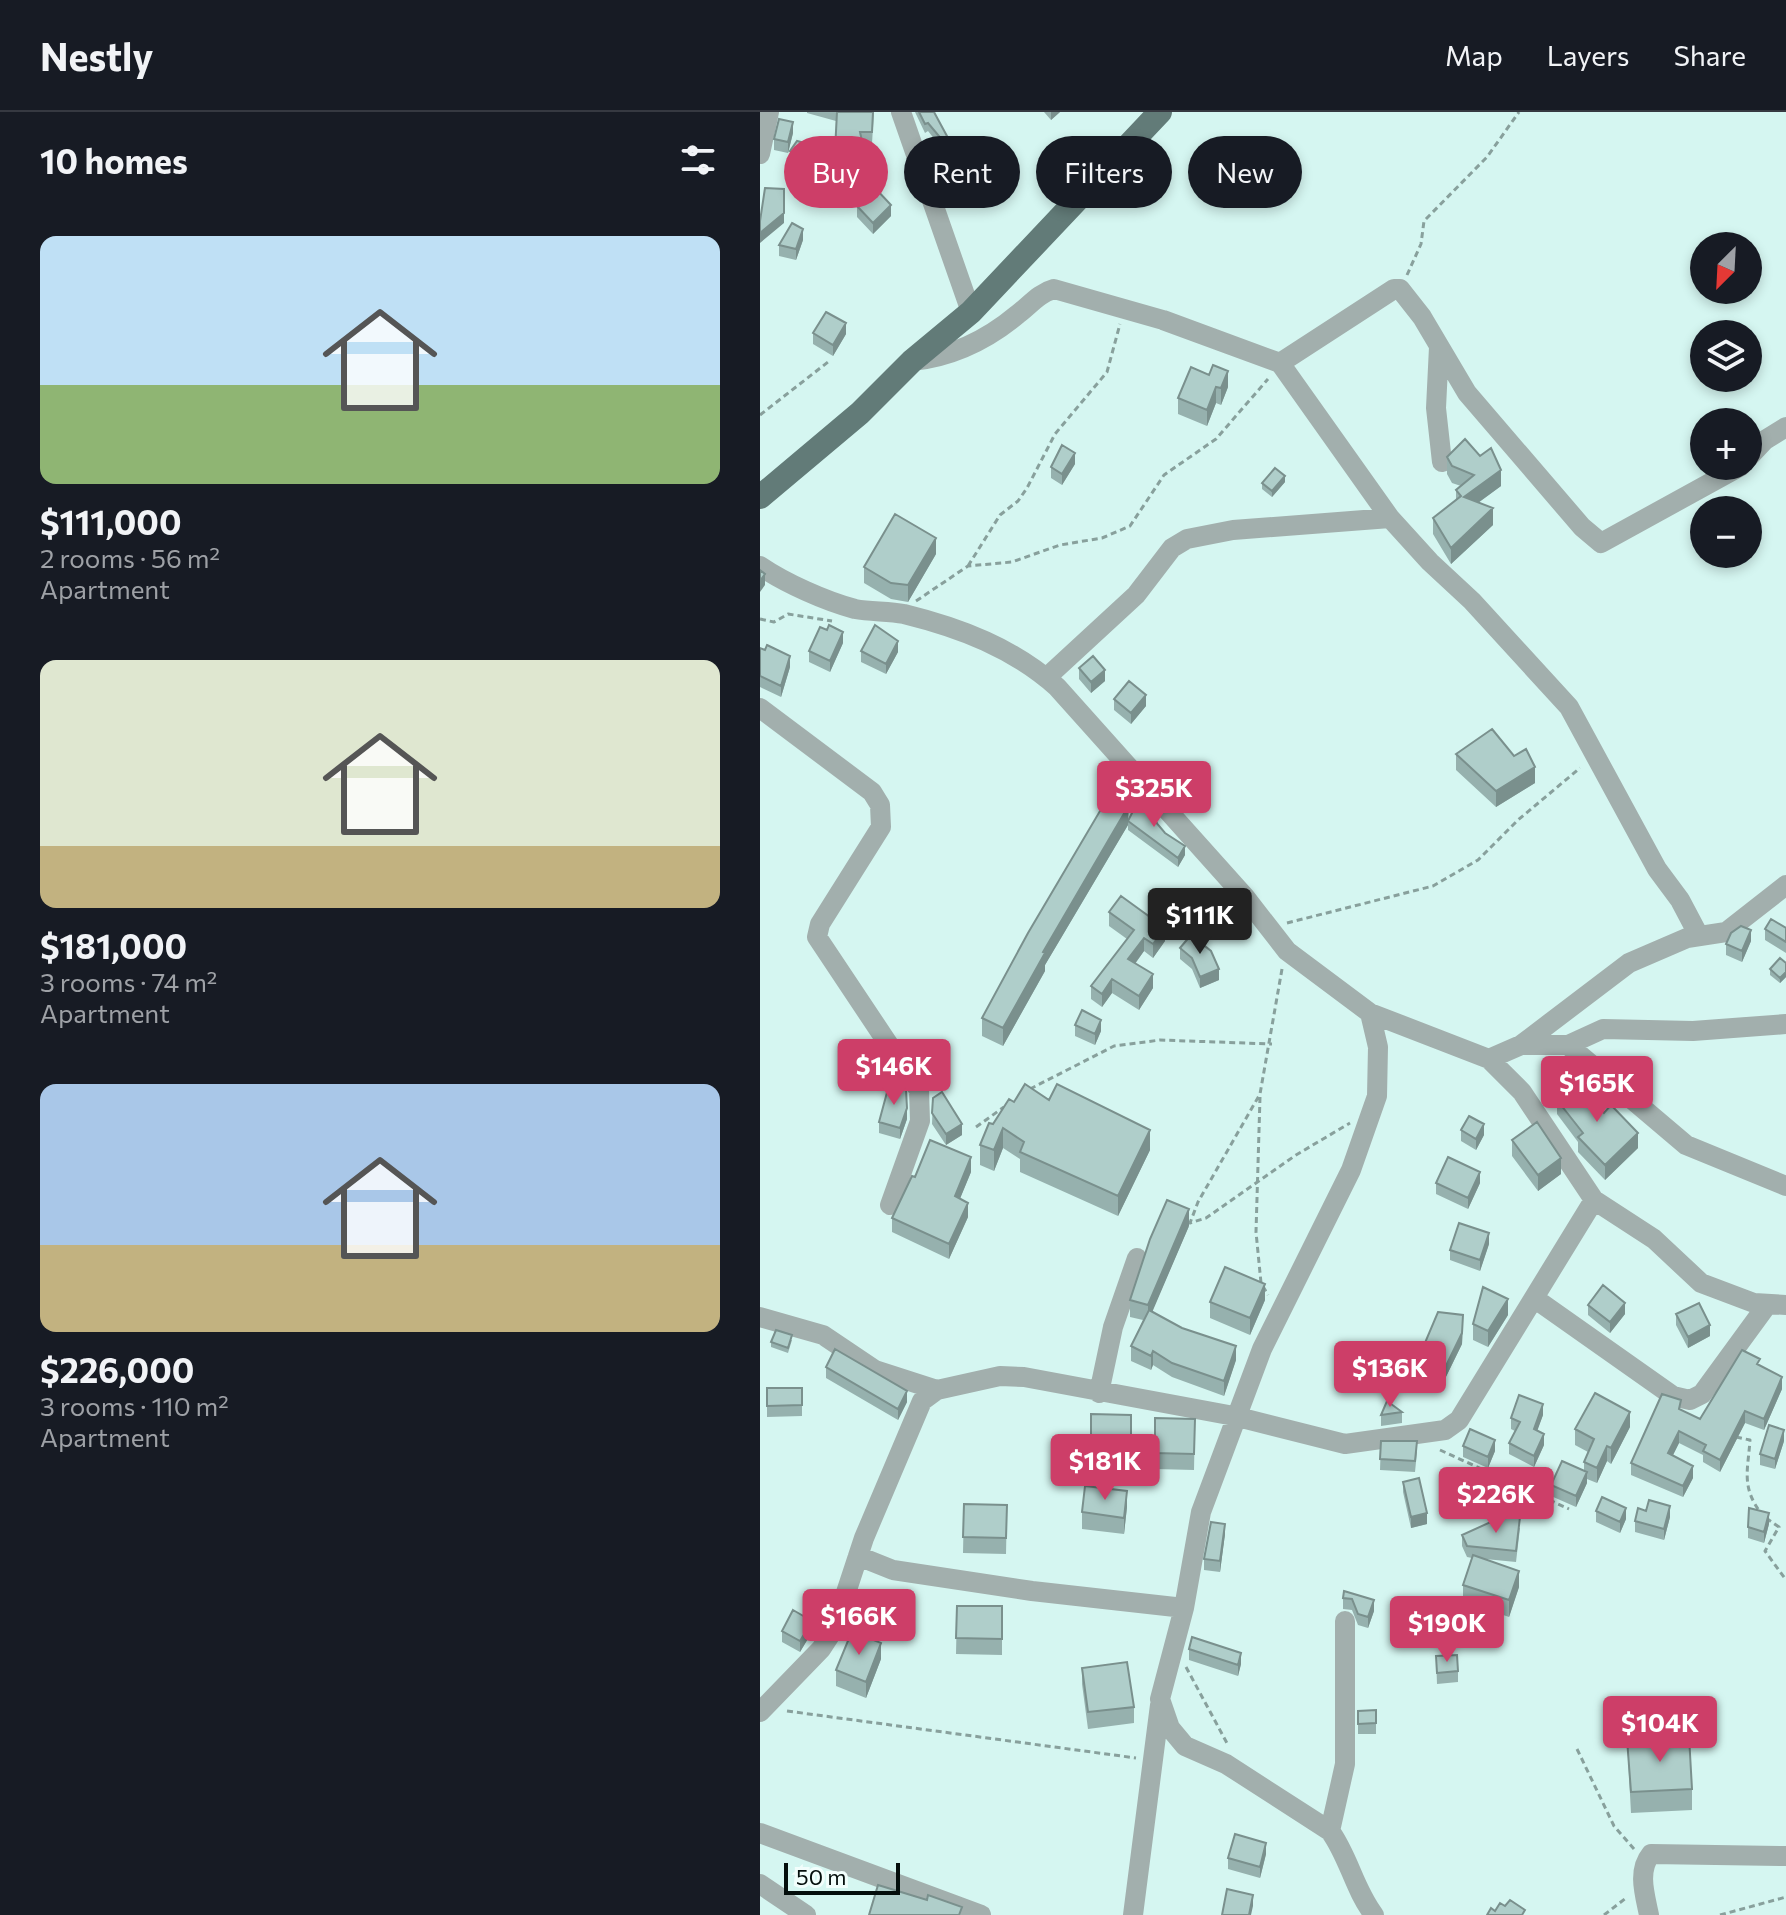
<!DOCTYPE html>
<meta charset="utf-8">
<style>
:root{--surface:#171b24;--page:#20242c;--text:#f1f3f6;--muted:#9ea1a6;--line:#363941;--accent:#cd3e68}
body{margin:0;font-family:Commissioner,sans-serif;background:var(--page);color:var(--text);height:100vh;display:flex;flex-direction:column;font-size:30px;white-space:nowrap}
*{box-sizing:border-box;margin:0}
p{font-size:26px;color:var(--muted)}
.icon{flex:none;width:44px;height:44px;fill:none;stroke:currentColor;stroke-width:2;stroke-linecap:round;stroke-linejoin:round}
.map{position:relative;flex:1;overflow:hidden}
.drawer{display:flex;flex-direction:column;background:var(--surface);width:760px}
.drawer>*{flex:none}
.hud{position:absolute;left:24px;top:24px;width:760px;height:72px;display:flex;gap:16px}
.needle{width:52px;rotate:204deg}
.fabs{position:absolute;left:930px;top:120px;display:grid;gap:16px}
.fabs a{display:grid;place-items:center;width:72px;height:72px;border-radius:50%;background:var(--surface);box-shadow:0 4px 12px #0003;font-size:40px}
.scale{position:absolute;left:24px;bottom:20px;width:116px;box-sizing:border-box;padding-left:8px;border:4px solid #040e0c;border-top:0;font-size:22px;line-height:28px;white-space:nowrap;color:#040e0c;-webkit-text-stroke:6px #f2fefc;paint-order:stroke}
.price{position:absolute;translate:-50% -68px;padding:0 18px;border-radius:8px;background:var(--accent);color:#fff;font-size:26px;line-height:52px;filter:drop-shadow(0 2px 4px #0008)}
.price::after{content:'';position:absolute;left:50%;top:48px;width:24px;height:18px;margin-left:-12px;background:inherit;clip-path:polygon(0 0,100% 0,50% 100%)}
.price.active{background:#222;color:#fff}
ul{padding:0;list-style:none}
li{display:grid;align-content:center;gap:16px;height:424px;padding:0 40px}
li span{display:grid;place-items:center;height:248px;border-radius:16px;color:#555}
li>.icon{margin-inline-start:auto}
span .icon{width:144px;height:144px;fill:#fffc;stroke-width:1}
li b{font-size:34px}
h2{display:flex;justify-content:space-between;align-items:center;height:96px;padding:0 40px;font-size:34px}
.chip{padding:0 28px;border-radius:36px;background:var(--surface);box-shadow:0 4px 12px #0003;font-size:28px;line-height:72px}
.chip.active{background:var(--accent);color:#fff}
header{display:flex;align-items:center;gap:48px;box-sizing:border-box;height:112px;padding:0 40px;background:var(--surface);border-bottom:2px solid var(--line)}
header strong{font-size:38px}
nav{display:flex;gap:44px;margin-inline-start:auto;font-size:28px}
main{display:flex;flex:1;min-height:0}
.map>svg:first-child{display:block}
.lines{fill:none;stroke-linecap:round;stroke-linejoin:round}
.path{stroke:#88a09c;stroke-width:3;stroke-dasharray:6 4;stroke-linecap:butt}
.minor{stroke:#a2afad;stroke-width:20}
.major{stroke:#627b78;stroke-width:24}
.wall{fill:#96b1ae}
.shaded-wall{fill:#7a908d}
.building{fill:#afceca;stroke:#7a908d;stroke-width:2}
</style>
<header>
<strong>Nestly</strong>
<nav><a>Map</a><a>Layers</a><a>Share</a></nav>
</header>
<main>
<section class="drawer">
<h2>10 homes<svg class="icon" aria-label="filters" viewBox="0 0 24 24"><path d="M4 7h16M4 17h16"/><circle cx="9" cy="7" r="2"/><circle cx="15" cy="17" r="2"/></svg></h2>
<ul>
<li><span style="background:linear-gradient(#bfe0f5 60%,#8fb573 0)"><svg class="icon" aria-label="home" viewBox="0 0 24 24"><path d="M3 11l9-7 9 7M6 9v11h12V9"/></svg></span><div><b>$111,000</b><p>2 rooms · 56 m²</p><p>Apartment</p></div></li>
<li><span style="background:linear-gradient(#dfe7d0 75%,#c2b280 0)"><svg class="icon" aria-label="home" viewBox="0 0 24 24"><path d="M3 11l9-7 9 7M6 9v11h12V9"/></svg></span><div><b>$181,000</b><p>3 rooms · 74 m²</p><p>Apartment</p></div></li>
<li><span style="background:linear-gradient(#a9c7e8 65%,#c2b280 0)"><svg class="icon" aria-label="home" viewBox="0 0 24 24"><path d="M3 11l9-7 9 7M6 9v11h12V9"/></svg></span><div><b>$226,000</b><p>3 rooms · 110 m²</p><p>Apartment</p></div></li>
</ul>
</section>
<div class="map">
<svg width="1026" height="1803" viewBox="0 0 1026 1803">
<rect width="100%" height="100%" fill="#d5f6f1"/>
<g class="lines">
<path class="path" d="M647,163L661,132L664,109L727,45L759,0
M0,303L68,250
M208,454L240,403L258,389L267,376L295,322L347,260L360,212
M156,489L208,454L252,450L300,433L342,426L370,414L404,363L456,327L508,267
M0,507L14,510L28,502L72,509
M527,811L673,774L718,748L758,708L820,656
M522,857L500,982L438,1090L430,1111L446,1106L536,1043L590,1011
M270,977L354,934L400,928L512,932
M500,985L496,1120L501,1171L508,1183
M216,1015L244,995
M976,1325L990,1328C988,1358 981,1375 1001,1401
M680,1338L809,1397
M1006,1406L1019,1415L1005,1439L1026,1468
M426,1555L468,1633
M27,1599L376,1646
M817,1637L854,1714L874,1737
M844,1803L866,1786
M960,1803L1026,1785"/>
<path class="minor" d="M141,0L211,200
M0,42L9,0
M679,235L676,296L682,350
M152,249C191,245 227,228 258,202C270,193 279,181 294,177L403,208L520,251L630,406L670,450L712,489L809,595L897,757L920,788L939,824
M520,251L634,177H640L662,205L707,281L822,415L841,431L981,354
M988,346L1005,328L1026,315
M0,454C25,471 65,489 95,497C111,500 128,499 144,502C201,516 253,536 297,575L485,785L527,839L610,901L618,935L617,984L591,1058L502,1237L441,1400L424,1496L400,1587L410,1616L425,1634L466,1652L570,1719C589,1745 594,1777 614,1803
M286,566L376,483L412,436L427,427L473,418L630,406
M0,596L112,680L120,693L121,715L60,812L57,825L159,978L160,1009L130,1093
M610,901L729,947L762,980L834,1088L894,1127L941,1171L994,1191L1026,1193
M761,933L869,851L927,826L966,820L1026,773
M808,933L843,917L933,919L1026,912
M729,947L761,933H808L926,1033L1026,1074
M774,1186L913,1284L930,1288L942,1282L1007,1193
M0,1205L63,1223L115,1258L177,1278
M339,1281L353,1215L377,1146
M98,1444L133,1458L272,1479L424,1496
M0,1600L61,1537L74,1517L104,1426L162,1289L177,1278L240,1264L264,1265L474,1304L585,1332L685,1318L699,1308L834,1088
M570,1719L585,1652V1509
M0,1721L221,1803
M0,1772L46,1803
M373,1803L400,1593
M889,1803C885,1783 877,1759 891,1742L1026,1744"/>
<path class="major" d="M0,385L100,301L152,249L211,200L400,0"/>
</g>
<path class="wall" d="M47,0H114L112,31H103L107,63L84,80L67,65L30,50V39H75L76,9L47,1Z
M155,0H174L188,34L183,38L168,19L165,21Z
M284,0H300L291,8Z
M33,21L28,41L14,38V27Z
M205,54L195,74L181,68V57Z
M97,94L131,104L113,122L97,105Z
M43,128L36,148L19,144V133Z
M53,221L86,222L73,244L53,232Z
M431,255L468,275L461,293L456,291L447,314L418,302V286Z
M687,345L741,374L718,391L733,413L691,452L673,422V406L696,388V378L701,374L692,371L687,362Z
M315,352L302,373L291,366V355Z
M525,370L512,385L502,377V371Z
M176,442L148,490L131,487L104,471V455Z
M83,531L70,560L49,550V539Z
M0,536L30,555L21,585L0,575Z
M101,539L138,540L126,562L101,550Z
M319,556L345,569L331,581L319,567Z
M354,587L386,594L371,612L354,598Z
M696,642L775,671L736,695L696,658Z
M369,707L398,710L397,712L425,743L418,755L368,718V713L285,853V859L243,934L222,924V906Z
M349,800L405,829L393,846L384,839L375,852L393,876L379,898L352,881L342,895L331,887V874L367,827L349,814Z
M1026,816V841L1005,828V817Z
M991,829L982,850L966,843V832Z
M420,836L459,868L440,876L432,857L420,847Z
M1026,851V865L1020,871L1010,863V857Z
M315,913L341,919L335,933L315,924Z
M173,986L202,1023L186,1033L172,1012Z
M289,988L390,1038L358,1104L260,1060V1047L243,1036L234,1059L220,1053V1033L233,1012L254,990Z
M797,988L844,1001L878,1036L845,1068L818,1040V1030L797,1002Z
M147,1007L140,1027L119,1021V1010Z
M701,1018L724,1023L716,1038L701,1029Z
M752,1028L801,1062L778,1079L752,1044Z
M211,1060L200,1086L208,1105L189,1147L132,1120V1106L155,1065Z
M676,1071H720L708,1097L676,1082Z
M429,1114L392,1199L476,1248L464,1284L412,1265L393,1253L391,1258L371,1249V1234L383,1208L370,1205V1188Z
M729,1132L720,1159L690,1148V1138Z
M505,1188L490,1223L450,1206V1190Z
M828,1193L865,1202L850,1221L828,1203Z
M916,1202L950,1224L928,1236L916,1213Z
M748,1203L728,1235L713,1228V1212Z
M703,1214L702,1232L681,1275L656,1263V1252Z
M32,1228L28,1241L11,1235V1230Z
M1000,1254L1022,1277L1004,1318L985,1311L960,1360L943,1350V1343L919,1331L913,1343L933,1366L923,1385L871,1363V1351L921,1298L940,1307Z
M66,1255L147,1290L138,1308L66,1266Z
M7,1276H42V1304L7,1305Z
M642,1300V1311L621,1314V1303Z
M331,1302L371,1303V1358H331Z
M783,1303L777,1318L784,1333L774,1355L749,1342V1331L755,1319L751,1317V1306Z
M395,1306L435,1307L434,1358L395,1357Z
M870,1315L851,1352L847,1349L837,1371L827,1367V1371L816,1395L791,1384V1373L824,1359V1350L828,1340L815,1333V1317Z
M621,1329L657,1340L655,1360L620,1358Z
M1024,1329L1015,1357L1000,1353V1342Z
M703,1334L735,1339L728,1356L703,1345Z
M643,1370L667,1412L651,1416L643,1380Z
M204,1392L247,1393L246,1442L203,1441Z
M367,1395L364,1422L322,1417V1400Z
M836,1399L866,1407L860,1421L836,1410Z
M886,1399L910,1405L904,1428L875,1420V1409Z
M1009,1412L1004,1431L988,1426V1415Z
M760,1416L756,1450L725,1447L759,1475L749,1505L703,1489V1473L712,1446L707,1445L702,1434V1423Z
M465,1422L460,1460L444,1458V1447Z
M584,1479L614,1499L608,1516L598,1513L592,1498L583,1497V1486Z
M197,1494H242V1543L196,1542Z
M22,1519L52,1520L40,1540L22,1530Z
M429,1537L481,1552L478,1564L429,1548Z
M676,1544L698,1559V1570L677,1572Z
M121,1547L106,1586L76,1574V1558Z
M322,1556L374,1595V1611L328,1617L322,1572Z
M616,1598V1622H598V1599Z
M867,1627L932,1677V1698L871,1701Z
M506,1742L500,1766L468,1757V1746Z"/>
<path class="shaded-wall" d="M291,0H300L291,8Z
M33,10V21L28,41V30Z
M188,26V34L183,38V29Z
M205,43V54L195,74V63Z
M107,52V63L84,80V69Z
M24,77V111L0,131V121Z
M131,93V104L113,122V111Z
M43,117V128L36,148V137Z
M86,211V222L73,244V233Z
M468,259V275L461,293V276Z
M456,275V291L447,314V298Z
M315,341V352L302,373V362Z
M741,358V374L704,401V385Z
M525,364V370L512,385V379Z
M733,396V413L691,452V436Z
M176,426V442L148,490V473Z
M5,462V473L0,480V469Z
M83,520V531L70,560V549Z
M138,529V540L126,562V552Z
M30,544V555L21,585V574Z
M345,558V569L331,581V570Z
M386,583V594L371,612V601Z
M775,655V671L736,695V679Z
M369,693L368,713L285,853V859L243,934V916L283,840Z
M425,734V743L418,755V746Z
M405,816V829L393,846V832Z
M991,818V829L982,850V839Z
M384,826V839L368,861V847Z
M459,857V868L440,876V865Z
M1026,860V865L1020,871V866Z
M393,862V876L379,898V884Z
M352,867V881L342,895V882Z
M341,908V919L335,933V922Z
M147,996V1007L140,1027V1016Z
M202,1012V1023L186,1033V1022Z
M724,1012V1023L716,1038V1027Z
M243,1016V1036L234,1059V1038Z
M390,1018V1038L358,1104V1084Z
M878,1021V1036L845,1068V1053Z
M211,1045V1060L195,1099V1084Z
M801,1046V1062L778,1079V1063Z
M720,1060V1071L708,1097V1086Z
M208,1091V1105L189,1147V1132Z
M429,1097V1114L388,1210V1193Z
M729,1121V1132L720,1159V1148Z
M505,1172V1188L490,1223V1206Z
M748,1187V1203L728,1235V1219Z
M865,1191V1202L850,1221V1210Z
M703,1203L702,1232L681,1275V1264Z
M950,1213V1224L928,1236V1225Z
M476,1234V1248L464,1284V1269Z
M393,1239V1253L391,1258V1244Z
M1022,1265V1277L1004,1318V1307Z
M147,1279V1290L138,1308V1297Z
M783,1292V1303L774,1328V1317Z
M985,1299V1311L960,1360V1348Z
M870,1300V1315L851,1352V1336Z
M1024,1318V1329L1015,1357V1347Z
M919,1319V1331L908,1353V1341Z
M784,1322V1333L774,1355V1344Z
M735,1328V1339L728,1356V1345Z
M847,1334V1349L837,1371V1356Z
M933,1354V1366L923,1385V1374Z
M827,1360V1371L816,1395V1384Z
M367,1379V1395L364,1422V1406Z
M910,1394V1405L904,1428V1417Z
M866,1396V1407L860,1421V1410Z
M667,1401V1412L651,1416V1405Z
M1009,1401V1412L1004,1431V1420Z
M465,1412V1422L460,1460V1449Z
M759,1459V1475L749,1505V1488Z
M614,1488V1499L608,1516V1505Z
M52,1509V1520L40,1540V1529Z
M121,1531V1547L106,1586V1570Z
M481,1541V1552L478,1564V1553Z
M506,1731V1742L500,1766V1755Z
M493,1783V1794L491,1803H489Z"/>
<path class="building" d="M77,0H113L112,20H100L107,52L84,69L67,54L30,39L37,29L75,39Z
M159,0H174L188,26L183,29L168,11L165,12Z
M19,7L33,10L28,30L14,27Z
M195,30L205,43L195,63L181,57Z
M5,76L24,77V101L0,121V109Z
M115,76L131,93L113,111L97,94Z
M32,111L43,117L36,137L19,133Z
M66,200L86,211L73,233L53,221Z
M453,253L468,259L461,276L456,275L447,298L418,286L431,255L449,263Z
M705,327L720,344L731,336L741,358L704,385L733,396L691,436L673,406L701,384L696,378L714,363L692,354L687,345Z
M302,333L315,341L302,362L291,355Z
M515,356L525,364L512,379L502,371Z
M135,402L176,426L148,473L131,471L104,455Z
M0,458L5,462L0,469Z
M69,513L83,520L70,549L49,539L60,515L67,518Z
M115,513L138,529L126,552L101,539Z
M7,533L30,544L21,574L0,564V536L5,538Z
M333,544L345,558L331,570L319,556Z
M369,569L386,583L371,601L354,587Z
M732,617L754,644L766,637L775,655L736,679L696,642Z
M350,682L369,693L283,840L285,841L243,916L222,906L268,821Z
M378,689L398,701L394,708L405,721L425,734L418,746L368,709Z
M361,784L405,816L393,832L384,826L368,847L393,862L379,884L352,867L342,882L331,874L374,818L349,800Z
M1011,807L1026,816V830L1005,817Z
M981,814L991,818L982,839L966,832L971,821Z
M431,823L451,839L459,857L440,865L432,846L420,836Z
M1020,846L1026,851V860L1020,866L1010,857Z
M322,898L341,908L335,922L315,913Z
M820,970L844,1001L851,993L878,1021L845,1053L818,1025L823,1021L797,988Z
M265,972L289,988L297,972L390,1018L358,1084L260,1040L264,1030L243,1016L234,1038L220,1033L229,1011L233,1012L249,987L254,990Z
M129,973L146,978L147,996L140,1016L119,1010Z
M182,980L202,1012L186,1022L172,1001L173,986Z
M709,1004L724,1012L716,1027L701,1018Z
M777,1010L801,1046L778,1063L752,1028Z
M170,1028L211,1045L195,1084L208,1091L189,1132L132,1106L152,1064L155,1065Z
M688,1045L720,1060L708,1086L676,1071Z
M407,1088L429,1097L388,1193L370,1188L390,1127Z
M699,1111L729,1121L720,1148L690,1138Z
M465,1155L505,1172L490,1206L450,1190Z
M843,1173L865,1191L850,1210L828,1193Z
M723,1175L748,1187L728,1219L713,1212Z
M939,1191L950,1213L928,1225L916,1202Z
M389,1198L422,1216L476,1234L464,1269L412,1251L393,1239L391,1244L371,1234Z
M678,1200L703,1203L702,1221L681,1264L656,1252Z
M16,1218L32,1223L28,1236L11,1230Z
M75,1237L147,1279L138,1297L66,1255Z
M982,1238L1000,1247L997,1252L1022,1265L1004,1307L985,1299L960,1348L943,1339L946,1333L919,1319L908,1341L933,1354L923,1374L871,1351L902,1282L921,1288L919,1297L940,1307Z
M7,1276H42V1293L7,1294Z
M835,1281L870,1300L851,1336L847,1334L837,1356L824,1350L834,1327L815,1317Z
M759,1283L783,1292L774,1317L784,1322L774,1344L749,1331L760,1310L751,1306Z
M627,1289L642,1300L621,1303Z
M331,1302L371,1303V1342L331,1341Z
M395,1306L435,1307L434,1342L395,1341Z
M1009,1313L1024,1318L1015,1347L1000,1342Z
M710,1317L735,1328L728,1345L703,1334Z
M621,1329H657L655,1349L620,1347Z
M802,1349L827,1360L816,1384L791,1373Z
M659,1366L667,1401L651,1405L643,1370Z
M325,1374L367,1379L364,1406L322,1400Z
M842,1385L866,1396L860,1410L836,1399Z
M889,1388L910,1394L904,1417L875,1409L878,1396L886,1399Z
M204,1392L247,1393L246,1426L203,1425Z
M989,1396L1009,1401L1004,1420L988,1415Z
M744,1404L760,1405L756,1439L707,1434L702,1423Z
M451,1410L465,1412L460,1449L444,1447Z
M713,1443L759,1459L749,1488L703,1473Z
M584,1479L614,1488L608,1505L598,1502L592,1487L583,1486Z
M197,1494H242V1527L196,1526Z
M33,1498L52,1509L40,1529L22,1519Z
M92,1519L121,1531L106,1570L76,1558Z
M432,1525L481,1541L478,1553L429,1537Z
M697,1543L698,1559L677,1561L676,1544Z
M367,1550L374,1595L328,1600L322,1556Z
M616,1598V1611L598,1612V1599Z
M929,1624L932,1677L871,1680L867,1627Z
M475,1722L506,1731L500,1755L468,1746Z
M118,1773L167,1788L168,1783L202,1795L199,1803H109Z
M467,1777L493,1783L489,1803H462Z
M750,1788L765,1798L762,1803H727L731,1796L735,1799L740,1791L745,1794Z"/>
</svg>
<div class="fabs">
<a><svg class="needle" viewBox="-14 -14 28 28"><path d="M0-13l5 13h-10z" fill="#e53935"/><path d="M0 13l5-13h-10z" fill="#9ea1a6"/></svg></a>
<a><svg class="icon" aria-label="layers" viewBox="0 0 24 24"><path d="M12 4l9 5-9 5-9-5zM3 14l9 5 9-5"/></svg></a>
<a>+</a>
<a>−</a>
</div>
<div class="scale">50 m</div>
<b class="price" style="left:394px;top:717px">$325K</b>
<b class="price active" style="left:440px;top:844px">$111K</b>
<b class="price" style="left:134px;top:995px">$146K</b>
<b class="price" style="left:837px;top:1012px">$165K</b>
<b class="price" style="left:630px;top:1297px">$136K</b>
<b class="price" style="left:345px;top:1390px">$181K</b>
<b class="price" style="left:736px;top:1423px">$226K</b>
<b class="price" style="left:99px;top:1545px">$166K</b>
<b class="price" style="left:687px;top:1552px">$190K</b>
<b class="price" style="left:900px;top:1652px">$104K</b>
<div class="hud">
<a class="chip active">Buy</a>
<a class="chip">Rent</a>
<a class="chip">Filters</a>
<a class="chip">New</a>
</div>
</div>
</main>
